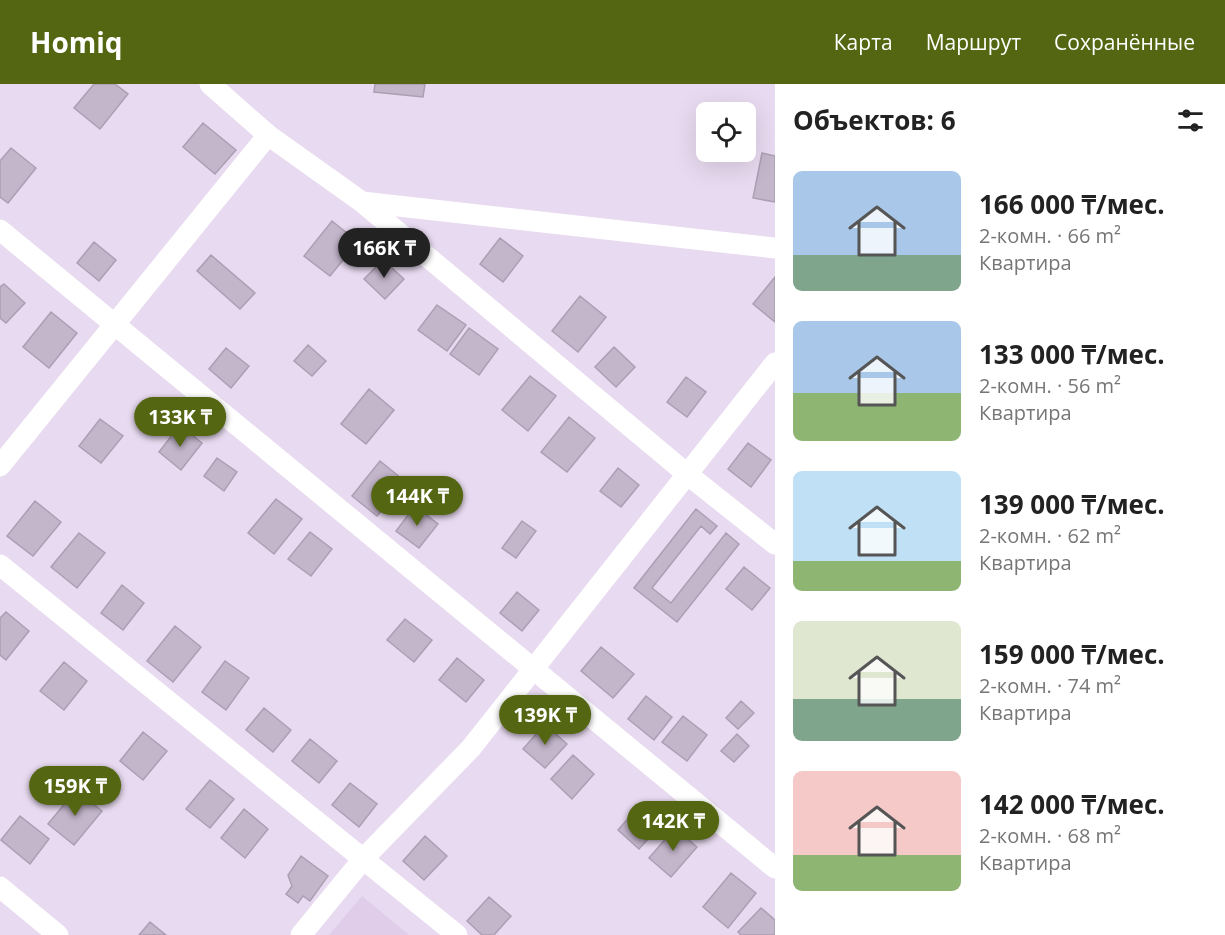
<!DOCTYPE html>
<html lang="ru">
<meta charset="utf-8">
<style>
:root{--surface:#fff;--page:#f6f6f6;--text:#222;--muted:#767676;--accent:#546611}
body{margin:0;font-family:"Open Sans",sans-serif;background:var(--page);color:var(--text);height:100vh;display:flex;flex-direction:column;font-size:22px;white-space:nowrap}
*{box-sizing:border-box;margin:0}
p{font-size:20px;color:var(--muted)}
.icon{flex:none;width:33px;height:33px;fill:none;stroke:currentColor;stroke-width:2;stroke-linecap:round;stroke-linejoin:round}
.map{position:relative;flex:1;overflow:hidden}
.panel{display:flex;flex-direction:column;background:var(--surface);width:450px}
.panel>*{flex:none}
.fabs{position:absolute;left:696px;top:18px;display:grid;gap:12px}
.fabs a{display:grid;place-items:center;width:60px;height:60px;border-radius:9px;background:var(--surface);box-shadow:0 6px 24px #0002;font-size:30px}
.price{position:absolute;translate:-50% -51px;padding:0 14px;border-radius:21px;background:var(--accent);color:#fff;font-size:20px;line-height:39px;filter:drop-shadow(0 2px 3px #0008)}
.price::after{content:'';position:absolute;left:50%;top:36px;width:18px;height:14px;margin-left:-9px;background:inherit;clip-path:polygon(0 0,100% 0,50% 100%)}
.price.selected{background:#222;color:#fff}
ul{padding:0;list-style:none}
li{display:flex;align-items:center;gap:18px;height:150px;padding:0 18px}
li span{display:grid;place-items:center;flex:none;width:168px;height:120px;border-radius:9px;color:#555}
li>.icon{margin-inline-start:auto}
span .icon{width:72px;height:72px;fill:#fffc;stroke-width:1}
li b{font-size:26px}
h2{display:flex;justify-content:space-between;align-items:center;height:72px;padding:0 18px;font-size:26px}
header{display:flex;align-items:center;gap:36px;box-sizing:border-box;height:84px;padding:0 30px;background:var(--accent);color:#fff}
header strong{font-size:28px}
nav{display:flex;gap:33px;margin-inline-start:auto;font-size:21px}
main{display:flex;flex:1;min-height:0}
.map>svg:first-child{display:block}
.built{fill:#dfcde9}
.building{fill:#c3b5ca;stroke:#ac9fb3;stroke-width:1.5}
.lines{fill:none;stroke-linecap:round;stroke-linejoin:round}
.minor{stroke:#fff;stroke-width:21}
</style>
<header>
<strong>Homiq</strong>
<nav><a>Карта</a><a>Маршрут</a><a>Сохранённые</a></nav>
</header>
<main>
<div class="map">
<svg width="775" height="851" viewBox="0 0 775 851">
<rect width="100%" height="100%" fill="#e8daf0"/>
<path class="built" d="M362,812L409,851H329Z"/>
<path class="building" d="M94,0H115L128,10L100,45L74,24Z
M375,0H425L423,13L374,8Z
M203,39L236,66L215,90L183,63Z
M11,64L36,84L8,119L0,113V77Z
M762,69L775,72V118L753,114Z
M332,137L358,158L330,192L304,172Z
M500,154L523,172L503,198L480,180Z
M94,158L116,176L99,197L77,179Z
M211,171L255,209L240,225L197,187Z
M383,176L404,195L385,215L364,195Z
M775,193V238L753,220Z
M4,200L25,219L6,239L0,234V203Z
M580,212L606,233L578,268L552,247Z
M437,221L466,241L447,267L418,246Z
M51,228L77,249L49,284L23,263Z
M469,244L498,265L479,291L450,270Z
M308,261L326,277L312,292L294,277Z
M614,263L635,283L616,303L595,283Z
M226,264L249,282L231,304L209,285Z
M530,292L556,312L528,347L502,326Z
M686,293L706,308L687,333L667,318Z
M369,305L394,326L366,360L341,340Z
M569,333L595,354L567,388L541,368Z
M100,335L123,352L101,379L79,362Z
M180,341L202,359L181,386L159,368Z
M748,359L771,376L751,403L728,385Z
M217,374L237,388L224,407L204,392Z
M380,377L406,398L377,432L352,412Z
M618,384L639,401L621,423L600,407Z
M276,415L302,435L274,470L248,449Z
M35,417L61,438L33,472L7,452Z
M415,422L438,440L419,464L396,447Z
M696,425L717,442L710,450L701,442L652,504L671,519L726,449L739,460L677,538L634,504Z
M522,437L536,447L516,474L502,464Z
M310,448L332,465L311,492L288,475Z
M79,449L105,469L77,504L51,483Z
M744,483L770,504L752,526L726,505Z
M122,501L144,519L123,546L101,529Z
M517,508L539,526L522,547L500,529Z
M6,528L29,547L6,576L0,571V534Z
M405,535L432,556L414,578L387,556Z
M175,542L201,563L173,598L147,577Z
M601,563L634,590L613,614L581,587Z
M457,574L484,596L466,618L439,596Z
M225,577L249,594L226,626L202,608Z
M64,578L87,597L64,626L40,607Z
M646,612L672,633L654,656L628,635Z
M741,617L754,629L738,645L726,634Z
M264,624L291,646L273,668L246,646Z
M683,632L707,651L687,677L662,658Z
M545,640L567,660L545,684L523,665Z
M143,648L167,667L143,696L120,677Z
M737,650L749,662L734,678L721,667Z
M310,655L337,677L319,699L292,677Z
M573,671L594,690L572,715L551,695Z
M210,696L234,715L210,744L186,725Z
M350,699L377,720L359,743L332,721Z
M76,706L102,727L74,761L48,740Z
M640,721L662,740L639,765L618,746Z
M244,725L268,745L245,774L221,754Z
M20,732L49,755L30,780L1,756Z
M675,744L697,763L671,793L649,774Z
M425,752L447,772L424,796L403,777Z
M301,772L328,792L310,817L303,812L298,819L286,810L292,802L288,791Z
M731,789L756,809L728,844L703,823Z
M489,813L511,832L494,851H482L467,837Z
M761,824L775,836V851H741L738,848Z
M150,838L166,851H139Z"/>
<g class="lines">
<path class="minor" d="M210,0L268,51L362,118L775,164
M362,118L687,390L775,460
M0,146L775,784
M0,382L268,51
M0,481L457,851
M0,803L58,851
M301,851L364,774L471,664L775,279"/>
</g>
</svg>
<div class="fabs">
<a><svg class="icon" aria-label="locate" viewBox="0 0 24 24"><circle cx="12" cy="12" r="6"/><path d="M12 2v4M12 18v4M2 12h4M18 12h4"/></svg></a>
</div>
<b class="price selected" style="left:384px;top:195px">166K ₸</b>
<b class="price" style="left:180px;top:364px">133K ₸</b>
<b class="price" style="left:417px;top:443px">144K ₸</b>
<b class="price" style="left:545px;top:662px">139K ₸</b>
<b class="price" style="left:75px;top:733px">159K ₸</b>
<b class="price" style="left:673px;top:768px">142K ₸</b>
</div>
<section class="panel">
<h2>Объектов: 6<svg class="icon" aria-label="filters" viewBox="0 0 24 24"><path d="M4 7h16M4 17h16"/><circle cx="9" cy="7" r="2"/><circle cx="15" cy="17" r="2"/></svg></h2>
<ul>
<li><span style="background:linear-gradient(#a9c7e8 70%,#7fa58c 0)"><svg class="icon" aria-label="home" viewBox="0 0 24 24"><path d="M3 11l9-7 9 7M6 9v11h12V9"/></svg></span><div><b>166 000 ₸/мес.</b><p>2-комн. · 66 m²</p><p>Квартира</p></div></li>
<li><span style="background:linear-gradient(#a9c7e8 60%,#8fb573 0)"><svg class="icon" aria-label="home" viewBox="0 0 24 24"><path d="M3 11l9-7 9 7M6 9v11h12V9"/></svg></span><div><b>133 000 ₸/мес.</b><p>2-комн. · 56 m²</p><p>Квартира</p></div></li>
<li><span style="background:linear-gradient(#bfe0f5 75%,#8fb573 0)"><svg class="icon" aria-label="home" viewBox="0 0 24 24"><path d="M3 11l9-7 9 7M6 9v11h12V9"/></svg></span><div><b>139 000 ₸/мес.</b><p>2-комн. · 62 m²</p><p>Квартира</p></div></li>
<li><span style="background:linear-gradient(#dfe7d0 65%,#7fa58c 0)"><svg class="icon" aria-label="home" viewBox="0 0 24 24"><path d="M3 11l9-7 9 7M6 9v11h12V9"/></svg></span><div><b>159 000 ₸/мес.</b><p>2-комн. · 74 m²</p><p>Квартира</p></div></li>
<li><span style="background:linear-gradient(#f6c9c9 70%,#8fb573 0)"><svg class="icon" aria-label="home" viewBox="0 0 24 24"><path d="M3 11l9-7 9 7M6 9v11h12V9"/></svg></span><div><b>142 000 ₸/мес.</b><p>2-комн. · 68 m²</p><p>Квартира</p></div></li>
</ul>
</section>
</main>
